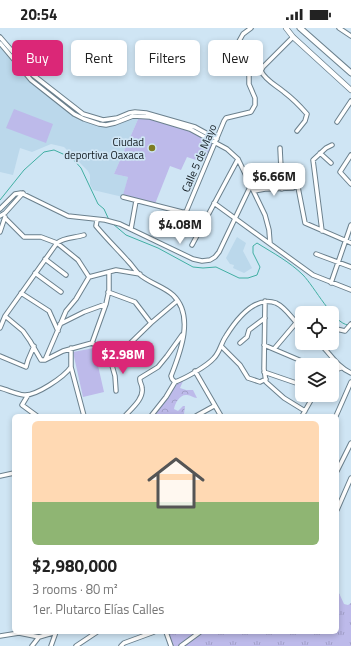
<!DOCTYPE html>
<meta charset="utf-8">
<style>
:root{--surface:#fff;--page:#f2f2f2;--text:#222;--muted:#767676;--accent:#db2777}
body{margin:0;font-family:"Titillium Web",sans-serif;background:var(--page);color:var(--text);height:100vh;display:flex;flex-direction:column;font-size:15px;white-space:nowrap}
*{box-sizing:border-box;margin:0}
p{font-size:13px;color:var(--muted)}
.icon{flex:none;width:22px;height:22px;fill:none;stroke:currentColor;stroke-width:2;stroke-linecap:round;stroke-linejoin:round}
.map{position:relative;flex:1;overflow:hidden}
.drawer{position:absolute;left:12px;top:386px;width:327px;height:220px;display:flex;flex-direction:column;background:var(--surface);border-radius:6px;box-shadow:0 2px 6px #0003}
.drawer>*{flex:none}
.banner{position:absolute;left:12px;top:12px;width:327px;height:36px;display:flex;gap:8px}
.fabs{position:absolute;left:295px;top:278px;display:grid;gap:8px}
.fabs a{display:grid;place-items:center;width:44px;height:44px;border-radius:6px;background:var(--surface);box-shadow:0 2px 6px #0003;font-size:20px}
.price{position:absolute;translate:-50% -34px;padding:0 9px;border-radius:8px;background:#fff;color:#222;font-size:13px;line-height:26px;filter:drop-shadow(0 1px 2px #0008)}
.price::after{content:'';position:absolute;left:50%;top:24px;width:12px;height:9px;margin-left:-6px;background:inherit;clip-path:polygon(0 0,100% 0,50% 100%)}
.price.current{background:var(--accent);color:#fff}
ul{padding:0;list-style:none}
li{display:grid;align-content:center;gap:8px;height:212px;padding:0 20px}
li span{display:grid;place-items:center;height:124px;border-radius:6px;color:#555}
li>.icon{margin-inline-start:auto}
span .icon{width:72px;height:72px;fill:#fffc;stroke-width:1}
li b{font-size:17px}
.tag{padding:0 14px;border-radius:6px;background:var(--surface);box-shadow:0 2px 6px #0003;font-size:14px;line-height:36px}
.tag.current{background:var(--accent);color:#fff}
.status{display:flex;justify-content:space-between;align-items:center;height:28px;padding:0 20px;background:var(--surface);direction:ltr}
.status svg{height:11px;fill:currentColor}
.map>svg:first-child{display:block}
.built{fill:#bbd8eb}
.grass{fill:#bdbaea}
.forest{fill:url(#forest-crowns)}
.park{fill:url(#park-tufts)}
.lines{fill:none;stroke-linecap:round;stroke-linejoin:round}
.stream{stroke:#41afa3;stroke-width:1}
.minor-casing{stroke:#6b808d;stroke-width:5.5}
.tertiary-casing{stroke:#6b808d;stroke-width:6}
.secondary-casing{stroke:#6b808d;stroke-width:7}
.minor{stroke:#fff;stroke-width:3.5}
.tertiary{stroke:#fff;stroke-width:4.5}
.secondary{stroke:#fff;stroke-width:5}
.poi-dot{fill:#7e7c23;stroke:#cfe5f4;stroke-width:1.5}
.labels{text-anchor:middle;stroke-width:3.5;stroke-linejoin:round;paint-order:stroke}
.poi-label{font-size:11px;fill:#11191e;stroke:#cfe5f4;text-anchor:end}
.street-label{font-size:11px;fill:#11191e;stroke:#cfe5f4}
</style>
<div class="status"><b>20:54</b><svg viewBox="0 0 49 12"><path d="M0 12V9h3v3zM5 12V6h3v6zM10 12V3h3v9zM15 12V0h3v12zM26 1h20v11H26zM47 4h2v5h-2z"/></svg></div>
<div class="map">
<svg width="351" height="618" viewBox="0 0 351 618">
<defs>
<pattern id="forest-crowns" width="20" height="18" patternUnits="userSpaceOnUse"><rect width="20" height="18" fill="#bdbaea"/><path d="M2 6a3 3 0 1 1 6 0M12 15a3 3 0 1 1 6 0" fill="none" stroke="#a19fc8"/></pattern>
<pattern id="park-tufts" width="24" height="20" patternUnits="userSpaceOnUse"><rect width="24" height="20" fill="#bdbaea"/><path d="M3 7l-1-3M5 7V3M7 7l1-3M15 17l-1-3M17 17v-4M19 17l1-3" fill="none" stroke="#a19fc8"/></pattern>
</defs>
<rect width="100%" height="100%" fill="#cfe5f4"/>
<path class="built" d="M0,19L28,52L61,78L88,94L102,99H109L130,90L139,89L114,146L128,149L123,169L93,162L90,156V147L88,143L64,119L51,116L32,124L20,120L13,147L0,144Z
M237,209L246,215L243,223L252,240L244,245L233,240L234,237L230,236L226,230Z"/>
<path class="grass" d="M14,81L53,96L46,115L6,100Z
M139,89L148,90L194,103L214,115L207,131L198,127L196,132L187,129L181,142L170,138L155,176L123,167L128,149L114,146Z
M94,320L104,364L83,369L73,324Z"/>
<path class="forest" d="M184,351L180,360L186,362H193L197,370C193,370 191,367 187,367C180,366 175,375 174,381L178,383L183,378H185L184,386L186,388H153C156,375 172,355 184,351Z"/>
<path class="park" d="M337,565H339L344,576L348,577L351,575V618H168L165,604H337Z"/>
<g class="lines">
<path class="stream" d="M0,172L24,142L44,124L54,122L72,130L81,140L98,176L104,181L109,192
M113,196L126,207L158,220L193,239L203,240L216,239L239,250H248L257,247L260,239L253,225V218L257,215C273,225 290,234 303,247C314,258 334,296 348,297"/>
<g class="minor-casing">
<path id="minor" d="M339,0L351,8
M0,9L33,47L83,86L103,92L117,90L129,85L135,84L146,85L195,99L217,111
M293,9L263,39L261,43C266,53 276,57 284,64C292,70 300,78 307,86L305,93L297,103
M0,15L31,52L74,86L84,91L99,96L106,97L115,95L133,88L150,89L190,101L227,121L238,131L265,187L269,202L270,215
M337,94L351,73
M280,120L282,161
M320,125L331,135
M351,127L340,144L351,156
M292,141L297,154L305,195L351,215
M254,163L265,161L293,160
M123,169L182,184H186L224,93L226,90L251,84L255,77V70L249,56V38L238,20V15L243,6L251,0
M214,175L313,247L351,262
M0,181L15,166L21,165L68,188L105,192L120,196L193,231L202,233L210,232L215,229L219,224L251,157
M0,188L5,185L23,165
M5,190L24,209H41L57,215L78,232L89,249
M97,192L96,198C106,210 117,221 127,232C131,236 135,242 139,246C149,255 163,258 173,267C195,288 180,325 171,348L172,351L175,354C186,350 207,338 214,330C220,324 221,315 226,308C236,292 254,267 276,275C287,280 293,293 302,300
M131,201L136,173
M322,203L313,132L326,120L332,117
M0,204L5,189
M192,217L238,131
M316,226L351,239
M45,231L66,247
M35,245L61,264
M89,249L116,242L140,246
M331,255L351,197
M108,264L135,274L151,295
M21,265L49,283L58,303
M265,273L264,341L266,354L284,370L305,383
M5,288L23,303L30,313L41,332H45
M60,296L84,284L106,276
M0,300L5,288L57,215C64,209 75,210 84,207
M332,300L345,303L351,296
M92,315L106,276L109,262V244
M92,315L115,328
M240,315L247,309L249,302L265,290
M319,315C331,326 336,338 351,345
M264,317L311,337
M221,318L240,337L248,350L260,354L266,351
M71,320V339L84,388
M274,321L296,295
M0,328L26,339L28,332L34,318
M45,332L66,283L76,271L89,249
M45,332L63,323L92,315
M195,343L221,388
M332,343L341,340
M264,344L302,357
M0,360C8,362 16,366 24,367C36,368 64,349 71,339
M116,363L115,348L111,334L151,295L177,273
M28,367L22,377L37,388
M125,388C131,381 144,371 142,360C142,356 139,354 140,350L158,339L167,328L182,307
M151,388L166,369L175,354
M196,388L214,378
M302,388L314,367
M336,388L351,354
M337,443L351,415
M0,448L14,445
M337,482L351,450
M166,604L171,618
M0,608L19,605L39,609L56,604
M32,618L39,609
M51,618L56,604
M76,618L97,604
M121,618L124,615L154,604
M181,618L200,604"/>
</g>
<g class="tertiary-casing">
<path id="tertiary" d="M286,0L293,9L351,62"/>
</g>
<g class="secondary-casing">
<path id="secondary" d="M300,0L351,45"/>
</g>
<use href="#minor" class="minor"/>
<use href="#tertiary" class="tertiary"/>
<use href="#secondary" class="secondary"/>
</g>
<circle class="poi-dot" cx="152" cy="120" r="4"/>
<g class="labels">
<g class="poi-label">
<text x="144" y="118">Ciudad<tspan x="144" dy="13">deportiva Oaxaca</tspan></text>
</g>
<g class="street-label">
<text transform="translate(199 130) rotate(-67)" y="4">Calle 5 de Mayo</text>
</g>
</g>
</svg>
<div class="fabs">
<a><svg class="icon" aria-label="locate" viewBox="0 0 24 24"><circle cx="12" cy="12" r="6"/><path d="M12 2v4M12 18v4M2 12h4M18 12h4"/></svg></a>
<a><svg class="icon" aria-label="layers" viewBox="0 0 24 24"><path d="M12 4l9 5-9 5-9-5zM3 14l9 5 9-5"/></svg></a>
</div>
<b class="price" style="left:274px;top:169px">$6.66M</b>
<b class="price" style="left:180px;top:217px">$4.08M</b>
<b class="price current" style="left:123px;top:347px">$2.98M</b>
<div class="banner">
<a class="tag current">Buy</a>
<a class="tag">Rent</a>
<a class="tag">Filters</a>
<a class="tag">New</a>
</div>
<section class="drawer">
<ul>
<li><span style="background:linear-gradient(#ffd9b3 65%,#8fb573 0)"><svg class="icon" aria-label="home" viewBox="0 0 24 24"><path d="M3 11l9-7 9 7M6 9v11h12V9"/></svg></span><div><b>$2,980,000</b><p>3 rooms · 80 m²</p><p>1er. Plutarco Elías Calles</p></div></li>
</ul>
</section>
</div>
